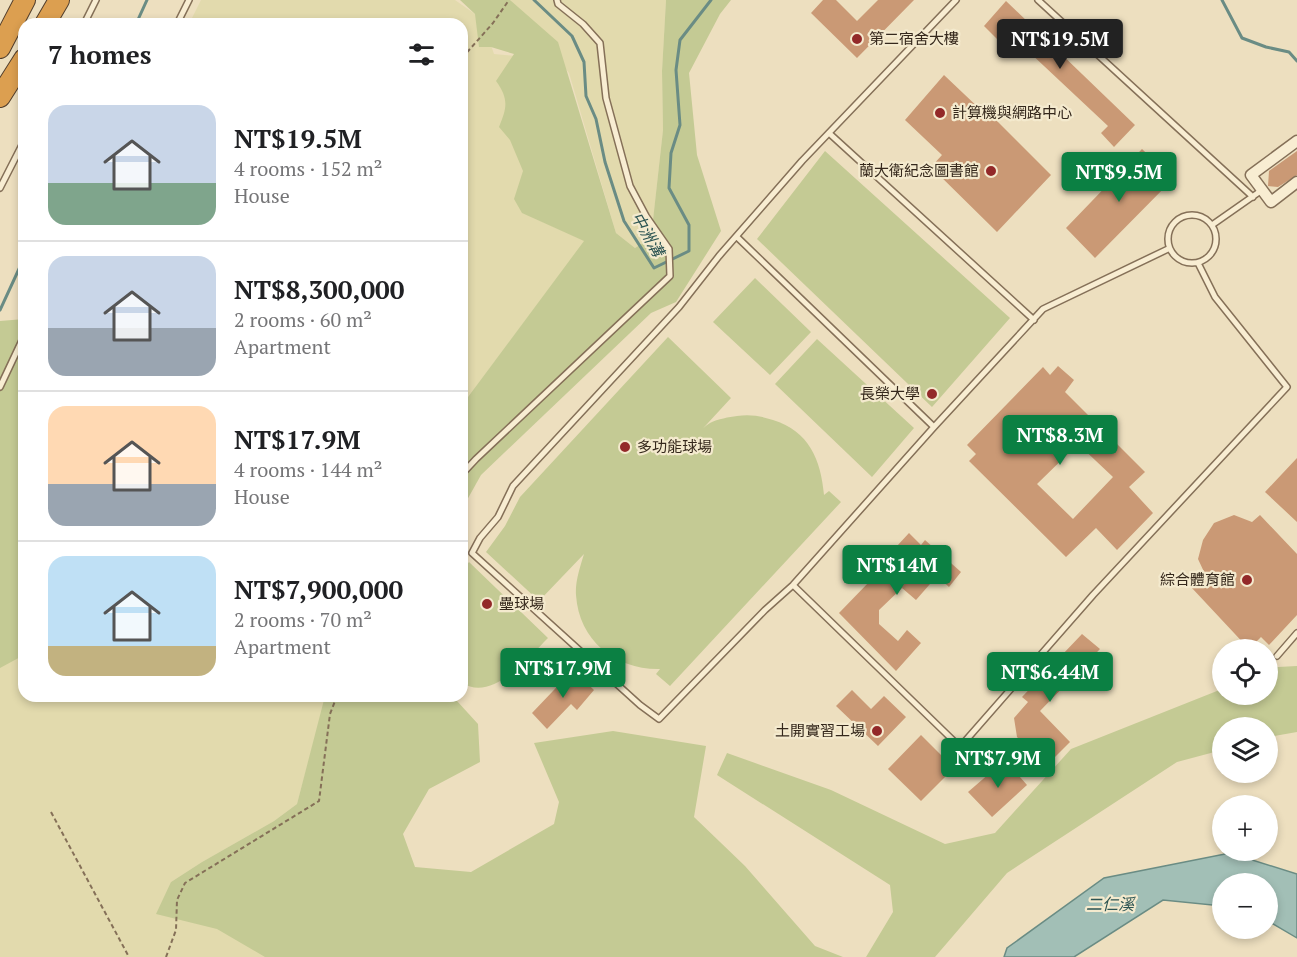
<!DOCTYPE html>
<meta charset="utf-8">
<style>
:root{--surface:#fff;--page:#f6f6f6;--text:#202124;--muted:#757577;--line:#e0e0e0;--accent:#0b8043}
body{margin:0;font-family:"PT Serif","Noto Sans TC",serif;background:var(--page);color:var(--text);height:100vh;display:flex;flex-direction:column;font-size:22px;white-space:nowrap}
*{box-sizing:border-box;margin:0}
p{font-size:20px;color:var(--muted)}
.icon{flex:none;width:33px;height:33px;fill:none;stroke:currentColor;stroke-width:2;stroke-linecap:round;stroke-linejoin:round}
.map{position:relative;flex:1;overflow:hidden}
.sheet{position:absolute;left:18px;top:18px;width:450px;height:684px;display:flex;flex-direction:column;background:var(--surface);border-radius:18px;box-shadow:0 3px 9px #0003}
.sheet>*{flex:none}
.controls{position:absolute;left:1212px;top:639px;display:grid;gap:12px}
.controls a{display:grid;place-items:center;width:66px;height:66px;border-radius:50%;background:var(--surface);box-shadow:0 3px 9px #0003;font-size:30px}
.price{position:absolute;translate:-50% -51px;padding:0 14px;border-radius:6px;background:var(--accent);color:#fff;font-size:20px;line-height:39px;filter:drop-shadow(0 2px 3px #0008)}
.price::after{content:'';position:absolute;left:50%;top:36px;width:18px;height:14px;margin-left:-9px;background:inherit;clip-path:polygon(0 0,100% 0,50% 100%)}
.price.on{background:#222;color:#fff}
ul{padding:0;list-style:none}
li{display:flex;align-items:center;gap:18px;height:150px;padding:0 30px}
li+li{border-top:2px solid var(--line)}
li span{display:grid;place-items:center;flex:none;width:168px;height:120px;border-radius:18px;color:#555}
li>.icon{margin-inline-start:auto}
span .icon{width:72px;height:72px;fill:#fffc;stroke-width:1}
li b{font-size:26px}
h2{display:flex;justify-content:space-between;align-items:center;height:72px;padding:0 30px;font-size:26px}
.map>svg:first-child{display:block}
.farmland{fill:#e2daad}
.green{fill:#c4ca94}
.water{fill:#a2bfb6;stroke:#6a8c84;stroke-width:1.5}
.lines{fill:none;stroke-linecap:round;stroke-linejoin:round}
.stream{stroke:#6a8c84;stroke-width:3}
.building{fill:#ca9975;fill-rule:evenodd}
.lane-casing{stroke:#857058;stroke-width:8}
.street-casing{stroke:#857058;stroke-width:13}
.highway-casing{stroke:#523e2c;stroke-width:22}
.path{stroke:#857058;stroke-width:2;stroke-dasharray:4.5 3;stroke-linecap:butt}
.lane{stroke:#f8edd2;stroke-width:5}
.street{stroke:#f8edd2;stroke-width:10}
.highway{stroke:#dc9f50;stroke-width:20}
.poi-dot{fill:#932929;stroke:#f4eace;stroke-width:2}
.labels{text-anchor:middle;stroke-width:4.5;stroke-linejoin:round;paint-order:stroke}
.poi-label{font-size:15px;fill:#35281c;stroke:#f4eace;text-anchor:start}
.water-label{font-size:16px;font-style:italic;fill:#2c5452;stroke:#f4eace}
</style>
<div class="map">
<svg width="1297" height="957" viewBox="0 0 1297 957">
<rect width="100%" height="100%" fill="#eddfbf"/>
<path class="farmland" d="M201,0H455L482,19L494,54L525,57L520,149L534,218L585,241L462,405V24H189Z
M510,0H666L662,71L663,130L651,239L635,248L616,233L569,73Z
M24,508V696H326L297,804L274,821L202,862L171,882L271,957H0V516Z"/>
<path class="green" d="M460,0H510L558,42L616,233L635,248L651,238L663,130L662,71L666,0H731L720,14L689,73L697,155L721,231L676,302L651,313L481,475L462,509V405L584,241L522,213L514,199L523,171L510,140L499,127C507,108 509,99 496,81L514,54L491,47H479L475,14Z
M825,151L1010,318L932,407L757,239Z
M755,278L811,332L770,375L713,322Z
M24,319V365L19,368L21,380L24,383V655L0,668V321Z
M668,337L731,398L684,449C692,441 700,429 710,423C718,419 729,417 737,416C750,414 761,416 773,420C809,431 821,460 824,495L829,491L841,502L670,686L656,674L660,669C616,670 579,641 576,595C575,582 580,567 584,554L539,601L486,552L505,526L520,497Z
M817,339L914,428L872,477L775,384Z
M469,562L548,638C528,658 493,702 462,683V571Z
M1297,666V732L1268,737V728H1222V750L1177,762L1007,873L935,957H866L893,912L890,885L717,775L727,753L831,790L945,844L995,833L1071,749L1222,689V694H1268V671L1278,667Z
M325,696H449L457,701L478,724L480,762L429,789L403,834L415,867L471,872L554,824L559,802L534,743L613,731L706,746L694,817L745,866L815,946L843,957H265L217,929L156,914L171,882L202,862L274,821L297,804Z"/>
<path class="water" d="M1230,853L1297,874V938L1268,921V884H1222V906L1163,900L1074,957H1004L1007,948L1104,878Z"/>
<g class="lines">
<path class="stream" d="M534,0L572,36L584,62L586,96L596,119L605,162L624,221L654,268L689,251V225L669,188L671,153L680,125L676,70L680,40L711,0
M1222,0L1242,38L1266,47L1289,52L1297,61
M136,24L147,0
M0,310L24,258"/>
</g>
<path class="building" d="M823,0H836L857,21L878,0H914L857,58L811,13Z
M1006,1L1135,125L1114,147L1101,133L1108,126L1011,35L1001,43L984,26Z
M944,75L983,112L985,109L1051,175L997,232L931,167L942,155L905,120Z
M1142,149L1173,179L1095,258L1066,228Z
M1297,151V175L1278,187L1268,186L1269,171Z
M1058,366L1074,380L1065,392L1145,472L1129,487L1153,513L1117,550L1096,528L1066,557L969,461L976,454L967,445L1043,367L1050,375ZM1078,444L1113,477L1073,519L1037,484Z
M1297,458V522L1265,492Z
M1234,515L1252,522L1260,515L1297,554V615L1269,645L1261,637L1249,649L1191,587L1205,574L1198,559L1203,540L1214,523Z
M909,533L921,545L925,540L961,572L949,587L937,576L916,600L902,588L879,610V624L898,641L907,630L921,643L896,671L839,613L901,549L897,546Z
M1082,634L1100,649L1040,711L1070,742L1045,767L1017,737L1014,718L1028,702L1022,697Z
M573,670L594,690L577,710L571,704L547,729L532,713Z
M852,690L871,709L884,696L906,717L878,746L836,706Z
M921,735L954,768L921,801L888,769Z
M1005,760L1027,785L992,817L968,792Z"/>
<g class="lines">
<g class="lane-casing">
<path id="lane" d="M956,0L802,161L719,256L679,307L513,486L498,517L480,538L472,553L640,705L659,719L765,610L793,585L934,427L1043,309L1168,249
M1038,0L1253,197
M84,24L96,0
M177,24L189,0
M830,134L1034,320
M0,188L24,141
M1168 239a24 24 0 1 1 48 0a24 24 0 1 1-48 0Z
M1212,225L1262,190
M737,237L934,427
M0,387L24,336
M462,474L476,459L670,276L669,249L646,216L630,186L606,98L600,43L583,24L558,4L557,0
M793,585L960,747L1093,595L1287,387L1215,297L1198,263
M1277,656L1297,633"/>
</g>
<g class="street-casing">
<path id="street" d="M1297,141L1251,175L1271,202L1297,182"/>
</g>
<g class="highway-casing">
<path id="highway" d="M45,24L59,0
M0,48L25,0
M0,97L24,59"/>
</g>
<path class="path" d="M462,58L493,23L509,0
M51,812L129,957
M166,957L176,930L177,900L185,883L319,801L330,714L337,696"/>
<use href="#lane" class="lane"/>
<use href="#street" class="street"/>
<use href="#highway" class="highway"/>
</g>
<g class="poi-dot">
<circle cx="857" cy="39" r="6"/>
<circle cx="940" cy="113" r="6"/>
<circle cx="991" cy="171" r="6"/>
<circle cx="932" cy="394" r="6"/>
<circle cx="625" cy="447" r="6"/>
<circle cx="1247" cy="580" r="6"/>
<circle cx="487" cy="604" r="6"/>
<circle cx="877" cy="731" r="6"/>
</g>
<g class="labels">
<g class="poi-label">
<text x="869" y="44">第二宿舍大樓</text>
<text x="952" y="118">計算機與網路中心</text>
<text x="979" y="176" text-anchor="end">蘭大衛紀念圖書館</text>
<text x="920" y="399" text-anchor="end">長榮大學</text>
<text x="637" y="452">多功能球場</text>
<text x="1235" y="585" text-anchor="end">綜合體育館</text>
<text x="499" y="609">壘球場</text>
<text x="865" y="736" text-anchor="end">土開實習工場</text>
</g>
<g class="water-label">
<text transform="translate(648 234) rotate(60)" y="6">中洲溝</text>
<text x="1110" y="910">二仁溪</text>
</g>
</g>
</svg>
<div class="controls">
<a><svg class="icon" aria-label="locate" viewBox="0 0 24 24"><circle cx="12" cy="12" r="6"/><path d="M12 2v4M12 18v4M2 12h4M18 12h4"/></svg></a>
<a><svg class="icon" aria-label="layers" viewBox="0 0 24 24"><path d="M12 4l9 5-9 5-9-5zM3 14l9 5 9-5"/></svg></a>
<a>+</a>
<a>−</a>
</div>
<b class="price on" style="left:1060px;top:70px">NT$19.5M</b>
<b class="price" style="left:1119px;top:203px">NT$9.5M</b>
<b class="price" style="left:1060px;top:466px">NT$8.3M</b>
<b class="price" style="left:897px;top:596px">NT$14M</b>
<b class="price" style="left:563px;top:699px">NT$17.9M</b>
<b class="price" style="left:1050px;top:703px">NT$6.44M</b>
<b class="price" style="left:998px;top:789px">NT$7.9M</b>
<section class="sheet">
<h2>7 homes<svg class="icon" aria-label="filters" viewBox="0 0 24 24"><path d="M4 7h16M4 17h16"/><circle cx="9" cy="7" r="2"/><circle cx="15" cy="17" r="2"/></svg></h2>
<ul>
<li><span style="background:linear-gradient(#c9d6e8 65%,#7fa58c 0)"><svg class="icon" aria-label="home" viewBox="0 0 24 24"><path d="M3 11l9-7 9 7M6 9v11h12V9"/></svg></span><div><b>NT$19.5M</b><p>4 rooms · 152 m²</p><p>House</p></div></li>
<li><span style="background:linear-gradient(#c9d6e8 60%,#9aa5b1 0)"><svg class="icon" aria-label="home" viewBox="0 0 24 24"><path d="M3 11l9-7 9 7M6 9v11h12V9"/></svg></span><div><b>NT$8,300,000</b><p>2 rooms · 60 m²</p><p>Apartment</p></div></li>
<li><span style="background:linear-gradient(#ffd9b3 65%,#9aa5b1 0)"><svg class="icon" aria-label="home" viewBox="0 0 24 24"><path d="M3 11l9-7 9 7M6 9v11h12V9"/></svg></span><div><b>NT$17.9M</b><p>4 rooms · 144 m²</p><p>House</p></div></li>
<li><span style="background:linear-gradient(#bfe0f5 75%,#c2b280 0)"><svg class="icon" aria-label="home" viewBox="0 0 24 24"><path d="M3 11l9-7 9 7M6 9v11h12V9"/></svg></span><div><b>NT$7,900,000</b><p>2 rooms · 70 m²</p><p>Apartment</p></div></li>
</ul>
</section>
</div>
